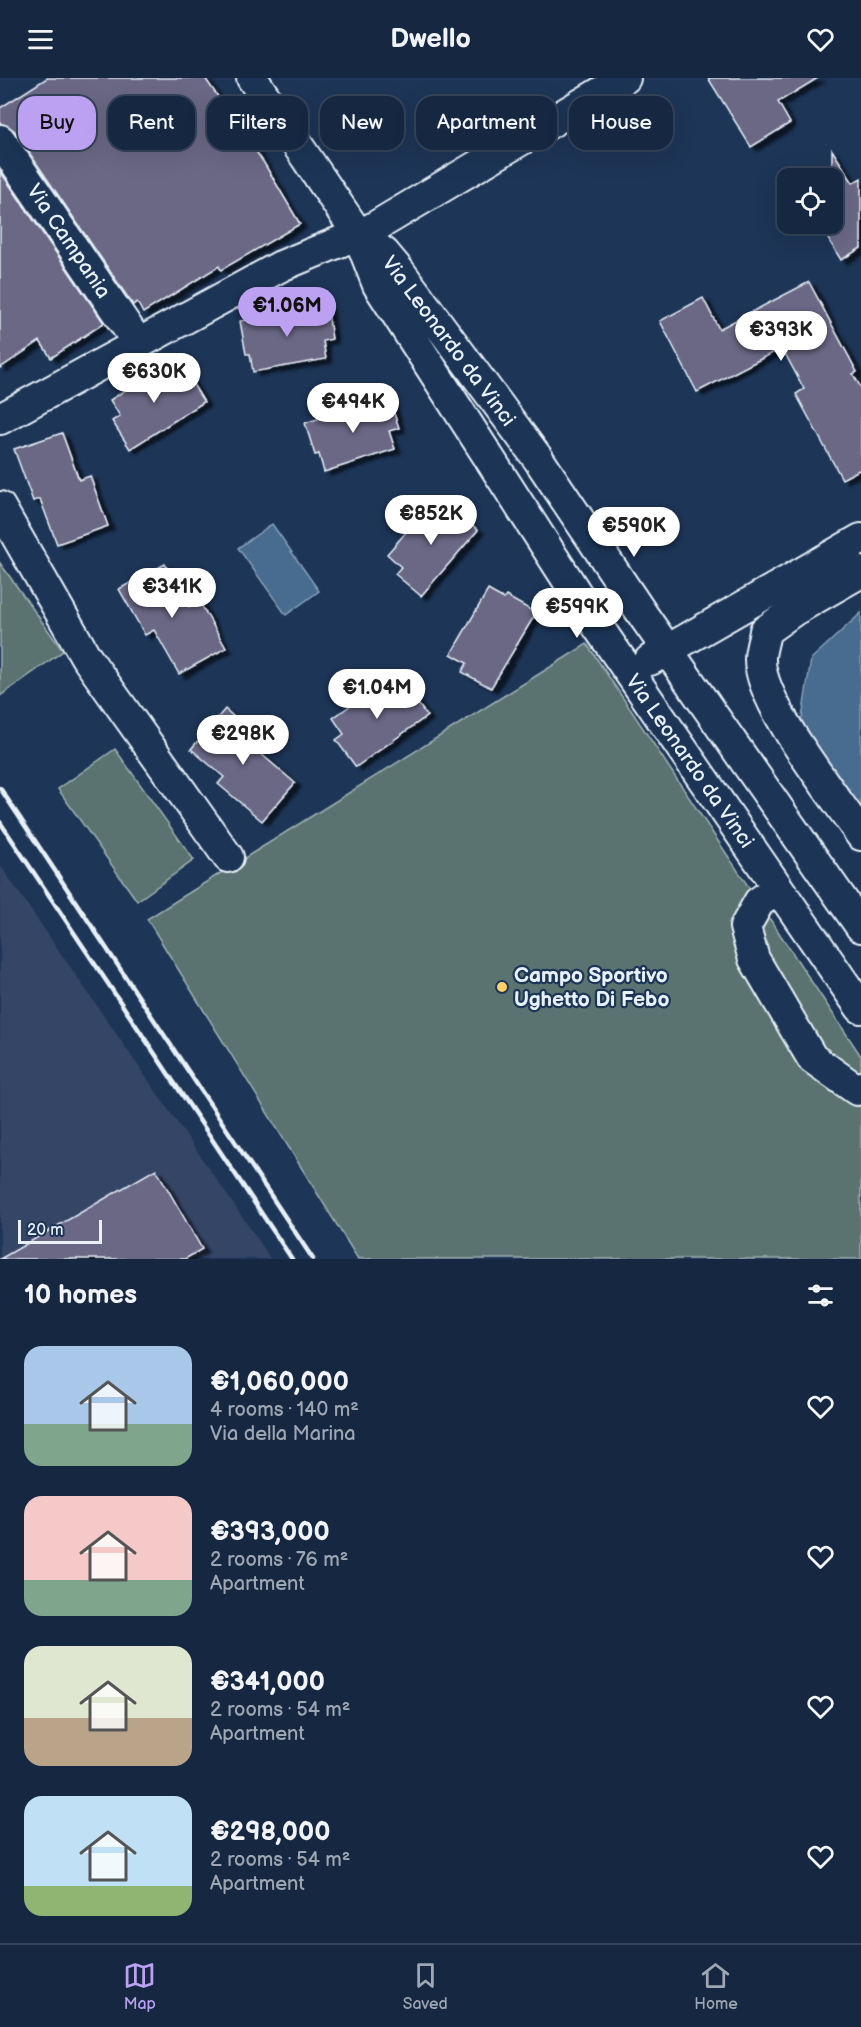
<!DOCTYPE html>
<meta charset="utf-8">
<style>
:root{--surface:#162841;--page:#1f3048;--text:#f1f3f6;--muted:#9ea6b1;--line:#35445a;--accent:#bca0f2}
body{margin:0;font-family:"Balsamiq Sans",sans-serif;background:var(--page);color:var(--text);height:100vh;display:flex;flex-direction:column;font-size:22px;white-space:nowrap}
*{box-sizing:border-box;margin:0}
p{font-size:20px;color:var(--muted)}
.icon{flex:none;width:33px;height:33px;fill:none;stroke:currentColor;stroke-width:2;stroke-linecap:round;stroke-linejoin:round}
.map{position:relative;height:1181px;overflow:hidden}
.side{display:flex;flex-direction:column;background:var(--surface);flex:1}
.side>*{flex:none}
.banner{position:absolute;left:18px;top:18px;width:825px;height:54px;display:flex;gap:12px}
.fabs{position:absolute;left:777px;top:90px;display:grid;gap:12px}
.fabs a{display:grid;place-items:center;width:66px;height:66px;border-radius:12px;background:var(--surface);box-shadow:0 6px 24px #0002,0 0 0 2px var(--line);font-size:30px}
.scale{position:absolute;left:18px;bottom:15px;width:84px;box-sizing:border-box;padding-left:6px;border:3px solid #e8f1f8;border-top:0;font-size:16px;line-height:21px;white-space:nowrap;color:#e8f1f8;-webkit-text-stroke:4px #1d3557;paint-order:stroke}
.price{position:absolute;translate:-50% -51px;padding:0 14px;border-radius:21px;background:#fff;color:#222;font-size:20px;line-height:39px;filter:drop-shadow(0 2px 3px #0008)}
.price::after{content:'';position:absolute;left:50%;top:36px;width:18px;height:14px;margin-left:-9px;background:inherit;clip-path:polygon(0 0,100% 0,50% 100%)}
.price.selected{background:var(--accent);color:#111}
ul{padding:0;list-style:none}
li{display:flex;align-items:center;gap:18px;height:150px;padding:0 24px}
li span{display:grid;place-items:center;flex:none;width:168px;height:120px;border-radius:18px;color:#555}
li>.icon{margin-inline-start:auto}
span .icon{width:72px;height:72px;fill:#fffc;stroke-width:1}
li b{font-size:26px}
h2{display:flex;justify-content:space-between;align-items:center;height:72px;padding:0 24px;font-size:26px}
.tag{padding:0 21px;border-radius:18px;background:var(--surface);box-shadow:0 6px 24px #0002,0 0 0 2px var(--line);font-size:21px;line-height:54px}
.tag.selected{background:var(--accent);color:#111}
header{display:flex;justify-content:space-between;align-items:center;height:78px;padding:0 24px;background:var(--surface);font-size:27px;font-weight:700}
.dock{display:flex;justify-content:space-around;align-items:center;height:84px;border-top:2px solid var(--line);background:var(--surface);font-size:16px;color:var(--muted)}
.dock a{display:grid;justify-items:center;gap:3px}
.dock .selected{color:var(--accent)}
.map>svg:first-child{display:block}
.built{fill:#344465}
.green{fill:#5a7370;stroke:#a1b2b4;stroke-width:1.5}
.water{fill:#476c8f;stroke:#87a1b9;stroke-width:1.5}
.building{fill:#6b6785;stroke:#e8f1f8;stroke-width:1.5;filter:url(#shadow)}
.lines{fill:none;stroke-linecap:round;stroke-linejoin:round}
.minor-casing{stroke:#e8f1f8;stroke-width:34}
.minor{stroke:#1d3557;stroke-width:30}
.rail{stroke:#e8f1f8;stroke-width:4.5}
.poi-dot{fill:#ffd166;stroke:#1d3557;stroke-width:2}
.labels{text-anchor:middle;stroke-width:4.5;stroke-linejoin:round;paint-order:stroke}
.street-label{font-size:21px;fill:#e8f1f8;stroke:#1d3557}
.poi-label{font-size:21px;font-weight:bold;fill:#e8f1f8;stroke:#1d3557;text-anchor:start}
</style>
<header><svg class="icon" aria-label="menu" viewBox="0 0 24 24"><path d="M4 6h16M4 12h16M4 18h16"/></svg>Dwello<svg class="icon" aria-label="heart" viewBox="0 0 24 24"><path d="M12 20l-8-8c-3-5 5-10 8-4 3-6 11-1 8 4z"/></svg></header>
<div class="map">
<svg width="861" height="1181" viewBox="0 0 861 1181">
<defs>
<filter id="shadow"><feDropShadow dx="6" dy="4" stdDeviation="1.5" flood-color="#0009"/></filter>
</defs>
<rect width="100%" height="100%" fill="#1d3557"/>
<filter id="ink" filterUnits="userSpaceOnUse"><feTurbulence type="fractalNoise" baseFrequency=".0167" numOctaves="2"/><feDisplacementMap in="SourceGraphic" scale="12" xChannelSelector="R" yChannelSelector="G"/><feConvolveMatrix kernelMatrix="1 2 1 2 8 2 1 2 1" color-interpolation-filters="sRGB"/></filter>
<g filter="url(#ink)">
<path class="built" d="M0,787L263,1169L270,1181H0Z"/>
<path class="green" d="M0,485L63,573L0,618Z
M587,566L861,978V1181H358L147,841Z
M115,671L194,782L137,823L58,711Z"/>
<path class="water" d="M272,446L319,513L286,537L238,470Z
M861,535V741L800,653L811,581Z"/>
<path class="building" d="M47,0H205L264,85L300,146L221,192L219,188L143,235L137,224L133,227L14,52L0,45V30Z
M708,0H818L778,24L790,45L751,69Z
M832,72L853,105L861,100V170L841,182L819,146H832Z
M0,93L104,245L51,280L40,263L0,290Z
M809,204L857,294L853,296L861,310V391L842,401L796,316L804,311L782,270L697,314L660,243L703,220L719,251Z
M327,228L332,261L323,263L326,281L253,294L250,276H246L240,243Z
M172,282L182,297L186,295L204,324L130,371L112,343L120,338L110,322Z
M388,318L399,350L389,353L395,371L324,394L319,376L315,377L305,345Z
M62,355L79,402L90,398L108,448L57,466L40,421L33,423L14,371Z
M435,421L449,433L452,429L478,452L421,518L395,496L401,489L387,476Z
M165,486L189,529L199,523L226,570L179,596L154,552L145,557L119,511Z
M488,512L504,521L506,518L536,535L491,610L462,594L467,585L451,576Z
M393,597L404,612L407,610L427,638L356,689L336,662L344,656L333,640Z
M225,631L260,662L253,669L295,705L262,743L218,706L224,699L191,671Z
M156,1091L202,1171L185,1181H0Z"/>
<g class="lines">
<g class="minor-casing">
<path id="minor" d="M252,0L358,156L378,207L596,546L861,930
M0,62L138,265
M361,158L384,175L400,194L539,382L645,540L861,849
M0,341L281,188L373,150L625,0
M0,429L86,579L228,779
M861,494L793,533L765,553C764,562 760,572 760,581C759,625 835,718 861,757
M650,582L861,461
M778,811L759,824L745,849L754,881L812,980L857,1012L861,1009"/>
</g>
<use href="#minor" class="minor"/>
<path class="rail" d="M0,710L313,1181
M0,744L292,1181"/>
</g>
</g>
<circle class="poi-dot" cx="502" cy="909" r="6"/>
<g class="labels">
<g class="street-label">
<text transform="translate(69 163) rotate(56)" y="7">Via Campania</text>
<text transform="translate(449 263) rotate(53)" y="7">Via Leonardo da Vinci</text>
<text transform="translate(690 683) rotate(55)" y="7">Via Leonardo da Vinci</text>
</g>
<g class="poi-label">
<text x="514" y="904">Campo Sportivo<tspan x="514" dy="24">Ughetto Di Febo</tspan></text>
</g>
</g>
</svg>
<div class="fabs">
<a><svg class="icon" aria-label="locate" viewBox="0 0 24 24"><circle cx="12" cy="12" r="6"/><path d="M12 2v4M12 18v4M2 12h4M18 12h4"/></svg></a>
</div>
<div class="scale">20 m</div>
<b class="price selected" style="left:287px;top:260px">€1.06M</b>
<b class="price" style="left:781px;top:284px">€393K</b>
<b class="price" style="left:154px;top:326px">€630K</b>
<b class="price" style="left:353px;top:356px">€494K</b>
<b class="price" style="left:431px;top:468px">€852K</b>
<b class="price" style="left:634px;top:480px">€590K</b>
<b class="price" style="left:172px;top:541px">€341K</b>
<b class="price" style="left:577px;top:561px">€599K</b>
<b class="price" style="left:377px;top:642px">€1.04M</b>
<b class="price" style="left:243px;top:688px">€298K</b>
<div class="banner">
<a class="tag selected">Buy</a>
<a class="tag">Rent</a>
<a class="tag">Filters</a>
<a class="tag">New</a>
<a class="tag">Apartment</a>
<a class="tag">House</a>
</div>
</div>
<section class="side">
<h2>10 homes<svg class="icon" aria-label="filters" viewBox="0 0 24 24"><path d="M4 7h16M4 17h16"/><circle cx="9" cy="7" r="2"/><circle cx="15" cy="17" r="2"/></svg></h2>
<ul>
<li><span style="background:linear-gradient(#a9c7e8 65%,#7fa58c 0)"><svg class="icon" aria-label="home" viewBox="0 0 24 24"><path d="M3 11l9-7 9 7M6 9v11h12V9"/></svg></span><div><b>€1,060,000</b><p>4 rooms · 140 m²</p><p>Via della Marina</p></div><svg class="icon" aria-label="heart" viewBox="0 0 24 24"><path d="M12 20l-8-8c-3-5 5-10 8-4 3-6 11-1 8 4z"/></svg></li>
<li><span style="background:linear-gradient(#f6c9c9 70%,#7fa58c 0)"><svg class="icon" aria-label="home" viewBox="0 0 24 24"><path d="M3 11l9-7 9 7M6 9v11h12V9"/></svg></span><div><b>€393,000</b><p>2 rooms · 76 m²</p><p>Apartment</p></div><svg class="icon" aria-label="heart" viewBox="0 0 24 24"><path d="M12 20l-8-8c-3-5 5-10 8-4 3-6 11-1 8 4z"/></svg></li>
<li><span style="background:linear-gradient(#dfe7d0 60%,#b9a48a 0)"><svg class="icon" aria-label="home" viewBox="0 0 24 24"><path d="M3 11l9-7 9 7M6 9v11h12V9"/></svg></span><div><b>€341,000</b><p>2 rooms · 54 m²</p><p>Apartment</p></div><svg class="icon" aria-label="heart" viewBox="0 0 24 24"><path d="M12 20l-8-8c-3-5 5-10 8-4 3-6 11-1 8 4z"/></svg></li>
<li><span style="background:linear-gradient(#bfe0f5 75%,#8fb573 0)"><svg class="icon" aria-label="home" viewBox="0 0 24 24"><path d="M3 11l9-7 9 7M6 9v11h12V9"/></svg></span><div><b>€298,000</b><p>2 rooms · 54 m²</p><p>Apartment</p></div><svg class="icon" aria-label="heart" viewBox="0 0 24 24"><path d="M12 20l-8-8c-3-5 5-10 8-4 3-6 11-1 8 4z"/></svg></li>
</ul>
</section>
<nav class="dock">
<a class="selected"><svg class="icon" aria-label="map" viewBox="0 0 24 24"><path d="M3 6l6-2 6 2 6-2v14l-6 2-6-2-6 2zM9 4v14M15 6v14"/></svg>Map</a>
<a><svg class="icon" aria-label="saved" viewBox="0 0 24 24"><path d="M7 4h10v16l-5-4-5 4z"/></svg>Saved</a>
<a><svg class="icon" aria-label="home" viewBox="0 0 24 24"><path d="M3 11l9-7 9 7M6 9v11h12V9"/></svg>Home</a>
</nav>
